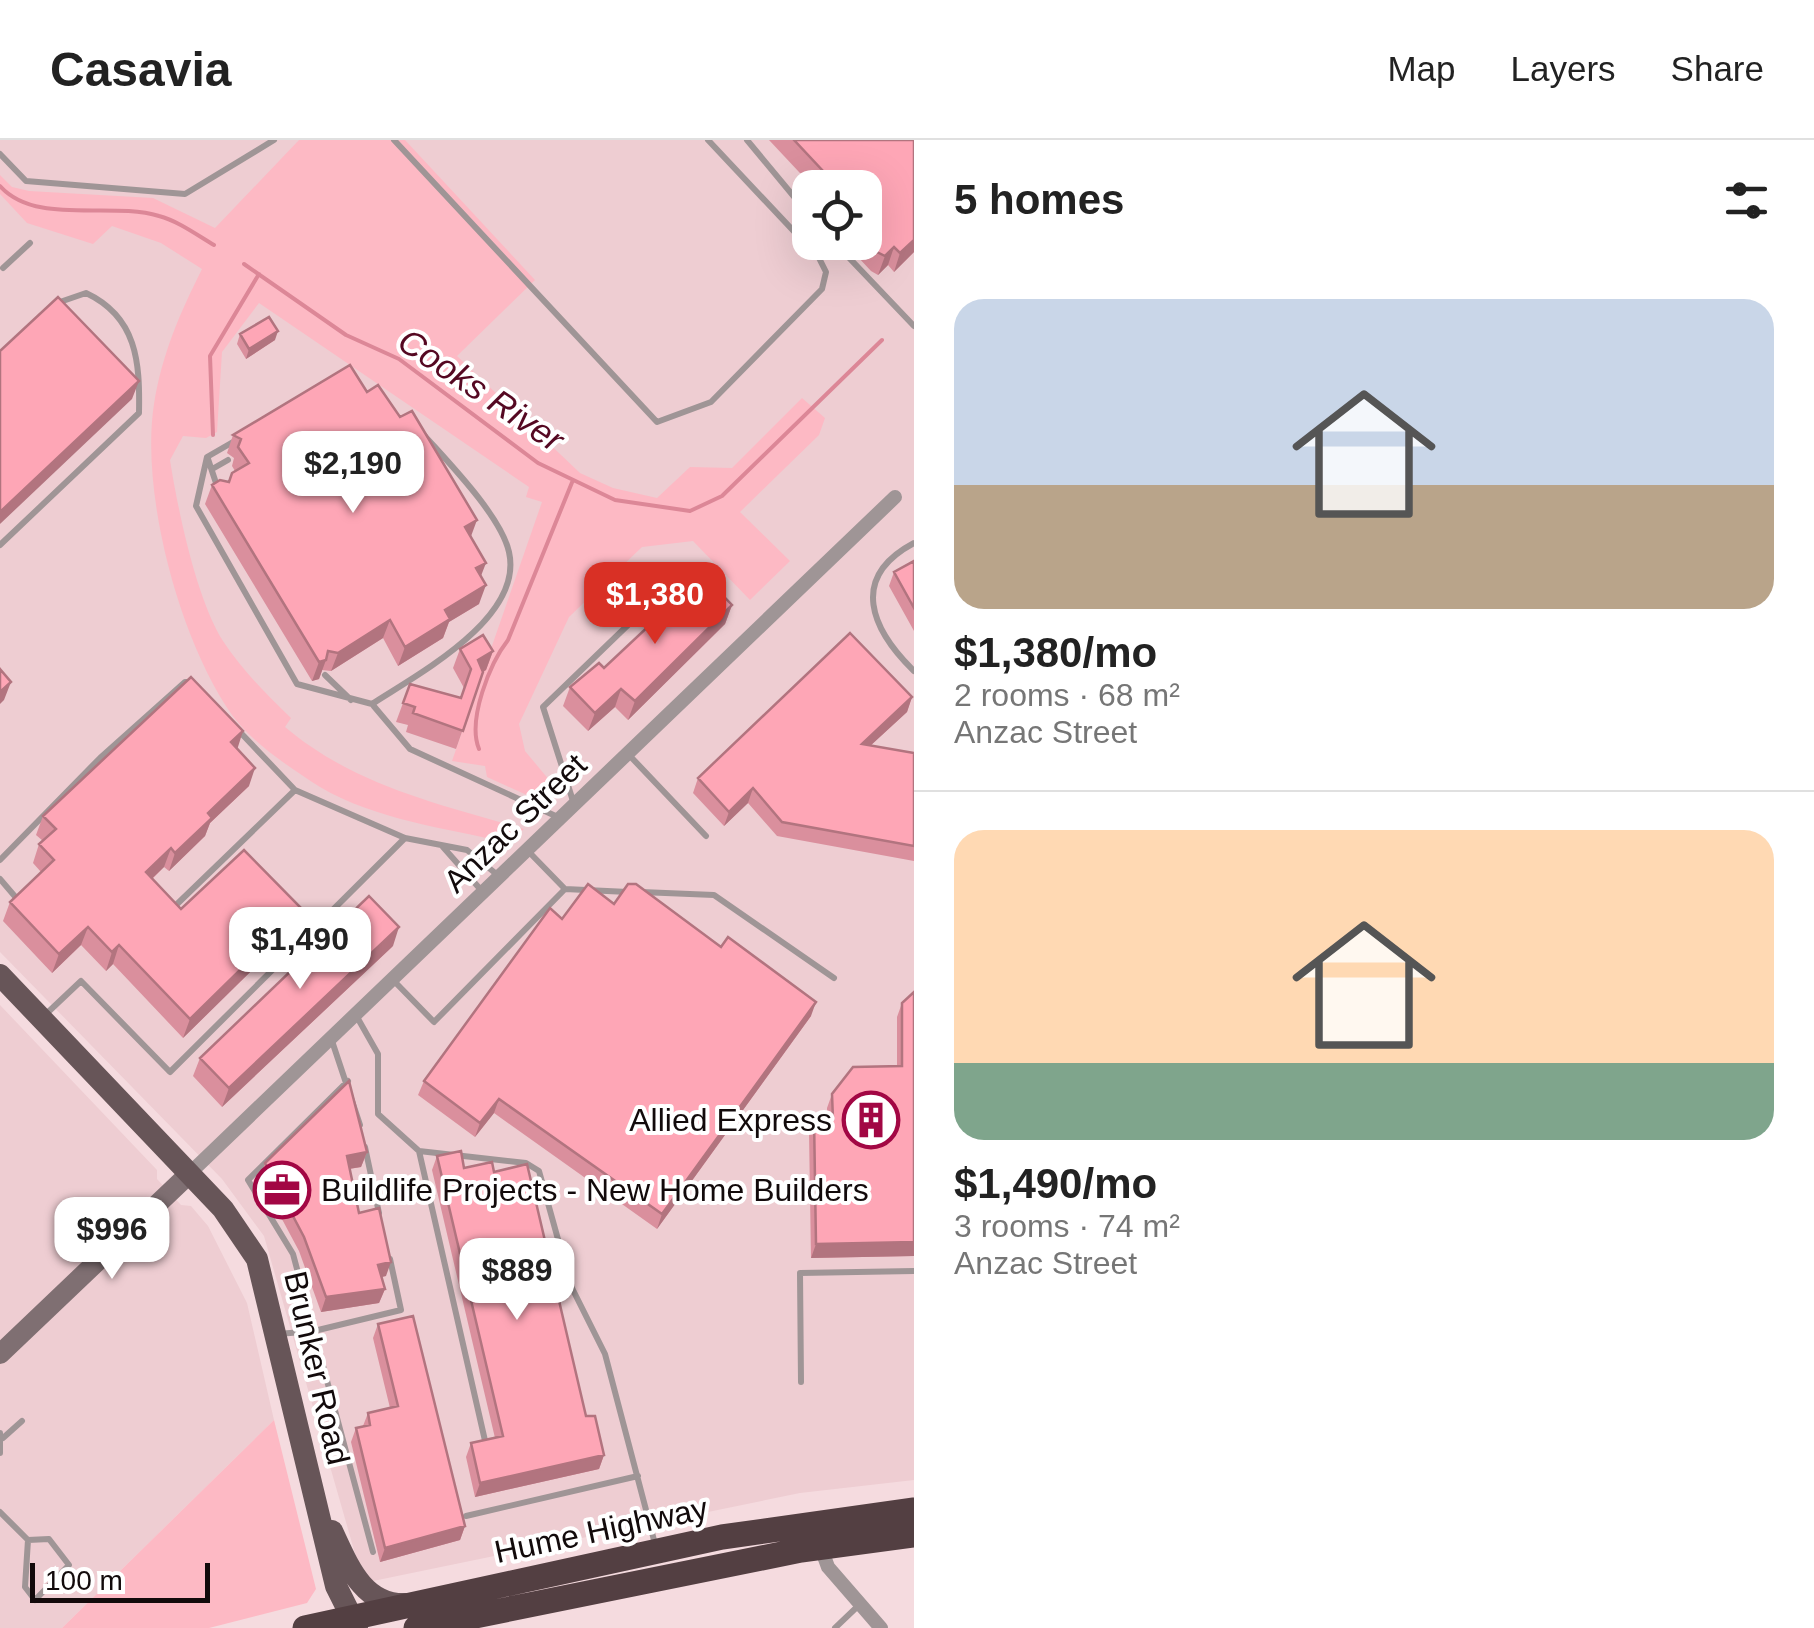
<!DOCTYPE html>
<meta charset="utf-8">
<style>
:root{--surface:#fff;--page:#f6f6f6;--text:#222;--muted:#767676;--line:#e0e0e0;--accent:#d93025}
body{margin:0;font-family:Helvetica,sans-serif;background:var(--page);color:var(--text);height:100vh;display:flex;flex-direction:column;font-size:38px;white-space:nowrap}
*{box-sizing:border-box;margin:0}
p{font-size:32px;color:var(--muted)}
.icon{flex:none;width:55px;height:55px;fill:none;stroke:currentColor;stroke-width:2;stroke-linecap:round;stroke-linejoin:round}
.map{position:relative;flex:1;overflow:hidden}
.panel{display:flex;flex-direction:column;background:var(--surface);width:900px}
.panel>*{flex:none}
.controls{position:absolute;left:792px;top:30px;display:grid;gap:20px}
.controls a{display:grid;place-items:center;width:90px;height:90px;border-radius:20px;background:var(--surface);box-shadow:0 10px 40px #0002;font-size:50px}
.scale{position:absolute;left:30px;bottom:25px;width:180px;box-sizing:border-box;padding-left:10px;border:5px solid #120a0b;border-top:0;font-size:28px;line-height:35px;white-space:nowrap;color:#120a0b;-webkit-text-stroke:8px #fff;paint-order:stroke}
.price{position:absolute;translate:-50% -85px;padding:0 22px;border-radius:20px;background:#fff;color:#222;font-size:32px;line-height:65px;filter:drop-shadow(0 2px 5px #0008)}
.price::after{content:'';position:absolute;left:50%;top:60px;width:30px;height:22px;margin-left:-15px;background:inherit;clip-path:polygon(0 0,100% 0,50% 100%)}
.price.selected{background:var(--accent);color:#fff}
ul{padding:0;list-style:none}
li{display:grid;align-content:center;gap:20px;height:530px;padding:0 40px}
li+li{border-top:2px solid var(--line)}
li span{display:grid;place-items:center;height:310px;border-radius:30px;color:#555}
li>.icon{margin-inline-start:auto}
span .icon{width:180px;height:180px;fill:#fffc;stroke-width:1}
li b{font-size:42px}
h2{display:flex;justify-content:space-between;align-items:center;height:120px;padding:0 40px;font-size:42px}
header{display:flex;align-items:center;gap:60px;box-sizing:border-box;height:140px;padding:0 50px;background:var(--surface);border-bottom:2px solid var(--line)}
header strong{font-size:48px}
nav{display:flex;gap:55px;margin-inline-start:auto;font-size:35px}
main{display:flex;flex:1;min-height:0}
.map>svg:first-child{display:block}
.built{fill:#eecdd2;fill-rule:evenodd}
.green{fill:#fdb9c4}
.lines{fill:none;stroke-linecap:round;stroke-linejoin:round}
.stream{stroke:#dc8797;stroke-width:4}
.lane{stroke:#9f9596;stroke-width:6}
.street{stroke:#9f9596;stroke-width:14}
.secondary{stroke:#7f6f72;stroke-width:20}
.primary{stroke:#675558;stroke-width:22}
.highway{stroke:#533f42;stroke-width:25}
.wall{fill:#da8f9d}
.shaded-wall{fill:#b2747f}
.building{fill:#fea6b6;stroke:#b2747f;stroke-width:2.5}
.labels{text-anchor:middle;stroke-width:8;stroke-linejoin:round;paint-order:stroke}
.street-label{font-size:32px;fill:#120a0b;stroke:#fff}
.poi-label{font-size:32px;fill:#120a0b;stroke:#fff;text-anchor:end}
.water-label{font-size:35px;font-style:italic;fill:#550822;stroke:#fff}
</style>
<header>
<strong>Casavia</strong>
<nav><a>Map</a><a>Layers</a><a>Share</a></nav>
</header>
<main>
<div class="map">
<svg width="914" height="1488" viewBox="0 0 914 1488">
<rect width="100%" height="100%" fill="#f5dbdf"/>
<path class="built" d="M0,0H914V1340L800,1353L373,1441L358,1424L264,1096L222,1039L0,812ZM810,48H865V102H810Z
M0,865L157,1030V1039L181,1065L191,1066L208,1086L247,1163L274,1280L62,1488H0Z"/>
<path class="green" d="M299,0H405L535,140L457,216L580,333L613,348L657,358L690,327L732,328L802,258L825,278L819,295L740,372L790,421L750,460L693,401L642,407L569,477L519,584L525,611L560,653L549,665L487,637L485,626L452,621L542,362L526,357L529,347L259,163L222,212L217,292L206,298L183,296L170,320C178,370 196,458 223,501C242,530 266,554 291,578L285,587C355,646 439,664 524,689L509,703C446,688 376,680 320,647C292,629 252,603 232,575C180,501 140,354 154,264C162,214 180,173 202,129L161,103L112,86L93,104L27,83L0,54V35L12,47L29,51L153,58L215,88Z
M274,1280L316,1449L307,1463L209,1488H62Z"/>
<g class="lines">
<path class="stream" d="M0,46C36,86 110,61 159,76C178,81 197,95 214,105
M244,124L346,195L399,219L538,323L615,360L690,371L722,356L882,200
M213,295L210,216L259,134
M479,609C467,580 490,523 508,500L573,340"/>
<path class="lane" d="M394,0L657,282L711,262L822,149L826,132L819,118L708,0
M747,0L810,76
M0,14L26,41L185,54L274,0
M834,102L914,186
M3,128L30,103
M233,302L207,317L196,366L297,544L372,564L410,609L560,678
M208,319L218,349
M214,328L228,320
M914,403C848,438 872,490 914,531
M0,405L139,273C140,222 137,177 86,153L57,163
M325,535L351,560
M372,564C418,534 524,478 509,412C501,376 448,322 423,294
M239,591L295,650L405,698L467,710L500,737
M630,616L706,696
M573,661L543,567L687,428L704,445
M443,707L481,750
M0,720L100,618L185,542H192
M0,739L18,760
M565,749L628,752
M641,752L714,755L834,838
M174,767L295,650
M394,841L434,882L565,749L529,712
M45,875L81,841L170,932L405,698
M357,877L378,914V974L419,1011
M332,901L360,985
M348,941L248,1040L293,1114L373,1412
M365,1007L379,1073
M278,1194L314,1191L401,1170L390,1119
M801,1242L800,1133L914,1131
M0,1293V1313
M3,1298L22,1281
M486,1305L419,1011L526,1023L539,1031L571,1146L605,1214L655,1404
M0,1372L28,1400L25,1447L35,1460L69,1425L49,1399L28,1400
M466,1376L638,1336
M835,1488L858,1466"/>
<path class="street" d="M189,1034L895,357
M821,1408L828,1427L881,1488"/>
<path class="secondary" d="M0,1214L189,1034"/>
<path class="primary" d="M0,835L223,1069L257,1119L336,1446L357,1488
M332,1391C348,1425 363,1466 406,1464"/>
<path class="highway" d="M305,1488L722,1397L914,1370
M416,1488L801,1410L914,1395"/>
</g>
<path class="wall" d="M769,0H914V112L894,132L888,125L878,135L871,131L844,102H865V48H814Z
M240,194L275,200L246,219L237,204Z
M367,252L471,397L481,436L479,464L449,482L443,498L398,526L383,498L331,531L322,530L319,539L312,541L205,364L212,345L229,342L235,331L232,326L234,318L227,313L233,295Z
M914,421V491L889,446L894,432Z
M732,465L725,484L628,580L615,567L588,591L563,566L570,547L604,528Z
M460,509L493,511L486,530L483,532L456,609L406,592L408,585L396,582L410,544L461,558L464,548L453,528Z
M912,557L907,572L870,606L914,613V721L777,696L748,663L724,686L693,653L698,638Z
M237,608L249,646L210,683L205,696L169,731L164,727L152,739L181,769H302L295,788L183,898L113,824L106,831L81,805L52,833L3,781L10,762L41,732L33,723L39,704L43,701L36,695L43,676Z
M614,764L811,876L657,1089L494,973L475,997L418,955L424,941L562,779Z
M393,806L222,967L193,936L200,918Z
M914,852V1116L811,1118L809,992L814,977L827,978V968L832,954L897,926V877L902,863Z
M367,1012L361,1027L349,1029L359,1073L386,1136L381,1137L385,1149L379,1163L321,1172L299,1111L260,1038L265,1023Z
M437,1016L464,1028L494,1032L586,1276L604,1315L599,1329L475,1357L466,1317L471,1303L495,1298L432,1030Z
M378,1184L465,1386L460,1400L380,1422L351,1302L356,1288L363,1286L368,1273L390,1268L373,1198Z"/>
<path class="shaded-wall" d="M914,100V112L894,132L900,113Z
M894,107L888,125L878,135L885,116Z
M278,191L275,200L246,219L249,209Z
M139,241L132,259L0,384V372Z
M477,380L470,399L465,387Z
M486,423L479,441L476,428Z
M486,445L479,464L449,482L443,498L398,526L405,507L445,470Z
M732,465L725,484L628,580L635,561Z
M390,480L383,498L331,531L338,513Z
M493,511L486,530L471,539L478,520Z
M326,520L319,539L312,541L319,522Z
M11,542L4,560L0,564V552Z
M621,549L615,567L588,591L595,573Z
M912,557L907,572L857,618L862,604Z
M243,591L237,610L231,602Z
M255,628L249,646L210,683L205,696L169,731L175,713L208,673Z
M753,648L748,663L724,686L729,672Z
M171,708L164,727L139,751L146,732Z
M302,769L295,788L183,898L190,879Z
M88,787L81,805L52,833L59,814Z
M399,787L393,806L222,967L229,948Z
M119,805L113,824L106,831L112,812Z
M816,862L811,876L657,1089L662,1074Z
M499,959L494,973L475,997L480,983Z
M367,1012L361,1027L342,1030L347,1016Z
M914,1102V1116L811,1118L816,1104Z
M391,1122L386,1136L373,1139L378,1125Z
M385,1149L379,1163L321,1172L326,1157Z
M604,1315L599,1329L475,1357L480,1343Z
M465,1386L460,1400L380,1422L385,1408Z"/>
<path class="building" d="M794,0H914V100L900,113L894,107L885,116L877,112L865,99V48H839Z
M58,157L139,241L0,372V211Z
M269,177L278,191L249,209L240,194Z
M350,225L367,252L378,245L400,277L412,271L477,380L465,387L486,423L476,428L486,445L445,470L450,479L405,507L390,480L338,513L328,511L326,520L319,522L212,345L220,340L229,342L232,333L249,323L238,307L241,299L233,295Z
M914,421V468L894,432Z
M703,435L732,465L635,561L621,549L595,573L570,547L599,523L604,528Z
M850,493L912,557L862,604L914,613V706L782,682L753,648L729,672L698,638Z
M483,495L493,511L478,520L483,532L463,591L413,573L415,567L403,563L410,544L461,558L471,529L460,509Z
M0,529L11,542L0,552Z
M191,537L243,591L231,602L255,628L208,673L212,678L175,713L171,708L146,732L181,769L244,710L302,769L190,879L119,805L112,812L88,787L59,814L10,762L54,720L39,704L56,689L43,676Z
M588,744L614,764L628,744H636L721,807L728,797L816,862L662,1074L499,959L480,983L424,941L550,768L562,779Z
M369,756L399,787L229,948L200,918Z
M914,852V1102L816,1104L814,977L833,979L832,954L853,927L902,926V863Z
M349,941L367,1012L347,1016L359,1073L379,1068L391,1122L378,1125L385,1149L326,1157L304,1097L265,1023Z
M461,1011L464,1028L492,1022L494,1032L527,1024L586,1276H595L604,1315L480,1343L471,1303L503,1296L437,1016Z
M413,1176L465,1386L385,1408L356,1288L370,1285L368,1273L398,1266L378,1184Z"/>
<defs>
<g id="building-ring" transform="scale(2.875)"><circle r="9.5" fill="#fff" stroke="#a20744" stroke-width="1.5"/><path d="M-4-6H4V6H1V3H-1V6H-4ZM-2.5-4.3h1.7v1.8h-1.7ZM.8-4.3h1.7v1.8H.8ZM-2.5-1h1.7V.8h-1.7ZM.8-1h1.7V.8H.8Z" fill="#a20744"/></g>
<g id="office-ring" transform="scale(2.875)"><circle r="9.5" fill="#fff" stroke="#a20744" stroke-width="1.5"/><path d="M-6-3h4V-5.5h4V-3h4V5H-6ZM-1-4.5V-3h2v-1.5ZM-6 0V1H6V0Z" fill="#a20744"/></g>
</defs>
<g fill-rule="evenodd">
<use href="#building-ring" x="871" y="980"/>
<use href="#office-ring" x="282" y="1050"/>
</g>
<g class="labels">
<g class="street-label">
<text transform="translate(515 683) rotate(-44)" y="11">Anzac Street</text>
<text transform="translate(317 1228) rotate(77)" y="11">Brunker Road</text>
<text transform="translate(601 1390) rotate(-12)" y="11">Hume Highway</text>
</g>
<g class="poi-label">
<text x="832" y="991">Allied Express</text>
<text x="321" y="1061" text-anchor="start">Buildlife Projects - New Home Builders</text>
</g>
<g class="water-label">
<text transform="translate(481 250) rotate(34)" y="12">Cooks River</text>
</g>
</g>
</svg>
<div class="controls">
<a><svg class="icon" aria-label="locate" viewBox="0 0 24 24"><circle cx="12" cy="12" r="6"/><path d="M12 2v4M12 18v4M2 12h4M18 12h4"/></svg></a>
</div>
<div class="scale">100 m</div>
<b class="price" style="left:353px;top:376px">$2,190</b>
<b class="price selected" style="left:655px;top:507px">$1,380</b>
<b class="price" style="left:300px;top:852px">$1,490</b>
<b class="price" style="left:112px;top:1142px">$996</b>
<b class="price" style="left:517px;top:1183px">$889</b>
</div>
<section class="panel">
<h2>5 homes<svg class="icon" aria-label="filters" viewBox="0 0 24 24"><path d="M4 7h16M4 17h16"/><circle cx="9" cy="7" r="2"/><circle cx="15" cy="17" r="2"/></svg></h2>
<ul>
<li><span style="background:linear-gradient(#c9d6e8 60%,#b9a48a 0)"><svg class="icon" aria-label="home" viewBox="0 0 24 24"><path d="M3 11l9-7 9 7M6 9v11h12V9"/></svg></span><div><b>$1,380/mo</b><p>2 rooms · 68 m²</p><p>Anzac Street</p></div></li>
<li><span style="background:linear-gradient(#ffd9b3 75%,#7fa58c 0)"><svg class="icon" aria-label="home" viewBox="0 0 24 24"><path d="M3 11l9-7 9 7M6 9v11h12V9"/></svg></span><div><b>$1,490/mo</b><p>3 rooms · 74 m²</p><p>Anzac Street</p></div></li>
</ul>
</section>
</main>
